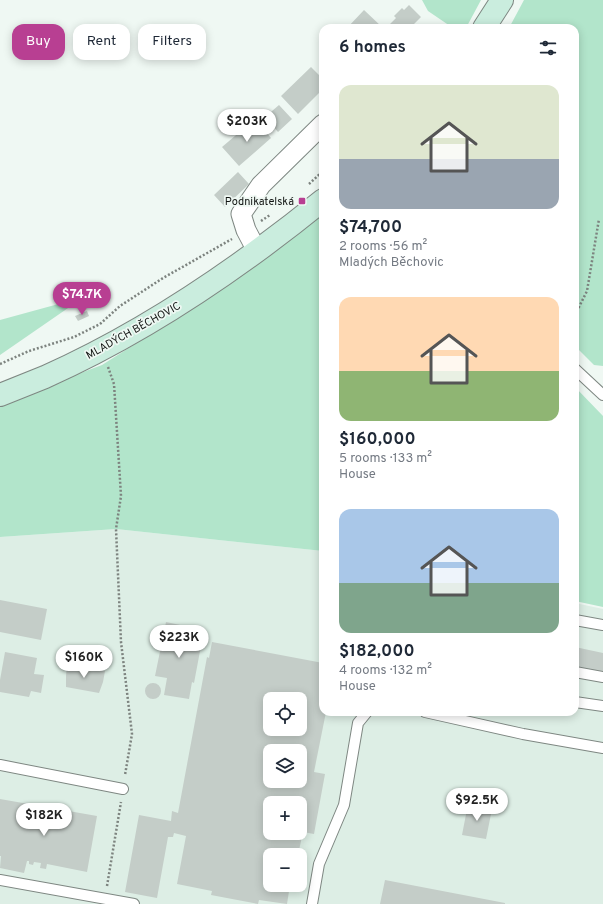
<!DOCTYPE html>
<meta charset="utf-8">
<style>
:root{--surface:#fff;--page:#f6f6f7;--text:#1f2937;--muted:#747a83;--accent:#b83f92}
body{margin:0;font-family:Overpass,sans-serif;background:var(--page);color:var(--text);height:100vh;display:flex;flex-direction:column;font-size:15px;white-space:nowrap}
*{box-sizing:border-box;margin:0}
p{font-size:13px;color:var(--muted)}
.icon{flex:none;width:22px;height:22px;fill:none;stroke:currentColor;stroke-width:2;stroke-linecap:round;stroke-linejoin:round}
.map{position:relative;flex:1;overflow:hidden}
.drawer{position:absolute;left:319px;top:24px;width:260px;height:692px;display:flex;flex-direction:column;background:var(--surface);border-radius:12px;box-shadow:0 2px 10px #0003}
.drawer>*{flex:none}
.guide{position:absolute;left:12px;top:24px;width:247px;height:36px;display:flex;gap:8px}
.fabs{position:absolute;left:263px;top:692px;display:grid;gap:8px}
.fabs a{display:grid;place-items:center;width:44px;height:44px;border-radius:8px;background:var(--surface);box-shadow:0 2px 10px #0003;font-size:20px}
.price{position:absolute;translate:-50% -34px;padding:0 9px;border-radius:14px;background:#fff;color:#222;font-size:13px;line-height:26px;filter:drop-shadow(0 1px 2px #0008)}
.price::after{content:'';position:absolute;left:50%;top:24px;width:12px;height:9px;margin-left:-6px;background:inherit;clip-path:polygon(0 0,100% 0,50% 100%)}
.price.on{background:var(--accent);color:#fff}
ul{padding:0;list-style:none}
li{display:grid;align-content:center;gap:8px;height:212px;padding:0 20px}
li span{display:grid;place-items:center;height:124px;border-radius:12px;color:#555}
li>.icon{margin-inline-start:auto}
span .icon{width:72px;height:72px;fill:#fffc;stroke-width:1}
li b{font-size:17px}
h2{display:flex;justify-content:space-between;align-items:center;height:48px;padding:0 20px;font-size:17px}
.tag{padding:0 14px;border-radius:12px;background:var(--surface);box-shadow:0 2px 10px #0003;font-size:14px;line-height:36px}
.tag.on{background:var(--accent);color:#fff}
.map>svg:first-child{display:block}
.built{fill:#ddeee5;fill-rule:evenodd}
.green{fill:#b2e5cb}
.building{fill:#c4cdc8;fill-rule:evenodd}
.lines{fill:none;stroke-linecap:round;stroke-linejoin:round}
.lane-casing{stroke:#7e8782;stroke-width:12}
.street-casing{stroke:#7e8782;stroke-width:21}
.secondary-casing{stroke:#7e8782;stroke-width:24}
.path{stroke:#7d837f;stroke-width:2.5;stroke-dasharray:2 2;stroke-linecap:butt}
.lane{stroke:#fff;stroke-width:10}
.street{stroke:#fff;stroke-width:19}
.secondary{stroke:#caedde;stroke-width:22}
.poi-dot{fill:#b83f92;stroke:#eff8f3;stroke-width:1.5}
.labels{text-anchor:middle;stroke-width:3.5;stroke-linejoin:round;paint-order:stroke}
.poi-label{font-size:11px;fill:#121513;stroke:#eff8f3;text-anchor:end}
.street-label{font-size:11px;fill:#121513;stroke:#eff8f3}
</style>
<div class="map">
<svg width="603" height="904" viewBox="0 0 603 904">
<rect width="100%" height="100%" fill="#eff8f3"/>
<path class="built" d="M116,529L323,551V712H575V603L603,609V904H0V537ZM270,699H300V729H270ZM270,751H300V781H270ZM270,803H300V833H270ZM270,855H300V885H270Z"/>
<path class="green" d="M422,0H481L466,28H453L428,11Z
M524,0H603V366L594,365L575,346V28H509Z
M323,211V551L116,529L0,537V403L102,365L231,283Z
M84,297L0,355V320Z
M575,387L603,416V607L575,601Z"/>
<path class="building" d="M409,5L421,17L410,28H394L390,24L396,18L394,16L402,8L404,10Z
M364,10L382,27L381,28H347Z
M311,67L323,79V89L298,114L281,96Z
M279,105L292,119L278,132L265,117Z
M255,119L271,138L239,166L222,147Z
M238,172L249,184L225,207L214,195Z
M87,311L89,316L78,321L75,316Z
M0,600L47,609L41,640L0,632Z
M166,622L204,630L194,683L192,682L189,699L164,695L167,678L155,676Z
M212,642L323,663V712H326L314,772L325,774L314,834L303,832L298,855H270V885H290L287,904L259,900L258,904L211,895L212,891L177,884L186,836L174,833L173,837H168L157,898L125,892L139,815L171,821L172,811L178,813L207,657L209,658ZM270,699H300V729H270ZM270,751H300V781H270ZM270,803H300V833H270Z
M575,647L603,653V675L575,670Z
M5,652L37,658L34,674L44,675L41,693L31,691L29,697L0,692V680Z
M67,664L105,671L103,682L99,693L66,687V676Z
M145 691a8 8 0 1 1 16 0a8 8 0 1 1-16 0Z
M0,799L97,816L87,872L47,864L46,869L40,868L41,863L34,862L33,865L29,864V861H27L24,873L0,868L1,856H0Z
M468,804L492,809L486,839L462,835Z
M385,880L505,903V904H380Z"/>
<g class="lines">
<g class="lane-casing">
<path id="lane" d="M575,369L603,395
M575,620L603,625
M575,672L603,677
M575,702L603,706
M425,712L523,734L603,748
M0,765L123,789
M0,880L134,904
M312,904L319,864L344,805L358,723L367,712"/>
</g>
<g class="street-casing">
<path id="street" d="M257,251L246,230L241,214L261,185L323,124"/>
</g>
<g class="secondary-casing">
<path id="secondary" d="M484,28L502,0
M0,395C15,389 30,383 45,377C146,332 238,269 323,200"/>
</g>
<path class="path" d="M309,184L323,171
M261,221L270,215
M575,315L587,291L599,219
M0,364L29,351L74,337L100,324L120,306L163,278L232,239
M108,367L114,384L121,496L116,529L121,642L132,734L125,775
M107,886L121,802"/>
<use href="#lane" class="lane"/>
<use href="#street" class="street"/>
<use href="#secondary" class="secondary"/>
</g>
<rect class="poi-dot" x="298" y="197" width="8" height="8" rx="2"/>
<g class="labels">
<g class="poi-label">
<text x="294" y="205">Podnikatelská</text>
</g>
<g class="street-label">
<text transform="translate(133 330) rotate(-29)" y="4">MLADÝCH BĚCHOVIC</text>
</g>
</g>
</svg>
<div class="fabs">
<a><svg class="icon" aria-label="locate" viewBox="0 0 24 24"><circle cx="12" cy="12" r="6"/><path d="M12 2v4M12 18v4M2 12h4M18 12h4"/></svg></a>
<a><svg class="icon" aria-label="layers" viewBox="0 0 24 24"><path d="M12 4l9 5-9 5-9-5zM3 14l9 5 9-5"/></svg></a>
<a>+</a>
<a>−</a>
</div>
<b class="price" style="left:247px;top:143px">$203K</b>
<b class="price on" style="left:82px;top:316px">$74.7K</b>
<b class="price" style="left:179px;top:659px">$223K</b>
<b class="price" style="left:84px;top:679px">$160K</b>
<b class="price" style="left:477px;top:822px">$92.5K</b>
<b class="price" style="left:44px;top:837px">$182K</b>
<div class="guide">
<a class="tag on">Buy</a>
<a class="tag">Rent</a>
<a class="tag">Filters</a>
</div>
<section class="drawer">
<h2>6 homes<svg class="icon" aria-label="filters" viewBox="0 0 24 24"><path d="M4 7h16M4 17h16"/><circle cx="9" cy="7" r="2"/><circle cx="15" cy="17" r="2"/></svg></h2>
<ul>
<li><span style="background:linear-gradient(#dfe7d0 60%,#9aa5b1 0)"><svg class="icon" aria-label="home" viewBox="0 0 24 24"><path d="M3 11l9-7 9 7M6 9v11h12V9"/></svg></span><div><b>$74,700</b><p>2 rooms · 56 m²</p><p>Mladých Běchovic</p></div></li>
<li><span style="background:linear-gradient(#ffd9b3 60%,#8fb573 0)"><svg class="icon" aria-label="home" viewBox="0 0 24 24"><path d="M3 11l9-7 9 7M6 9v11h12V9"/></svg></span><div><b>$160,000</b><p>5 rooms · 133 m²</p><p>House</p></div></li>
<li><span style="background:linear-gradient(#a9c7e8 60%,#7fa58c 0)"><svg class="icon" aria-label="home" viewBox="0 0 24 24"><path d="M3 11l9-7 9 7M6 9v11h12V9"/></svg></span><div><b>$182,000</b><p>4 rooms · 132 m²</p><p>House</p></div></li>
</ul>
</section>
</div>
